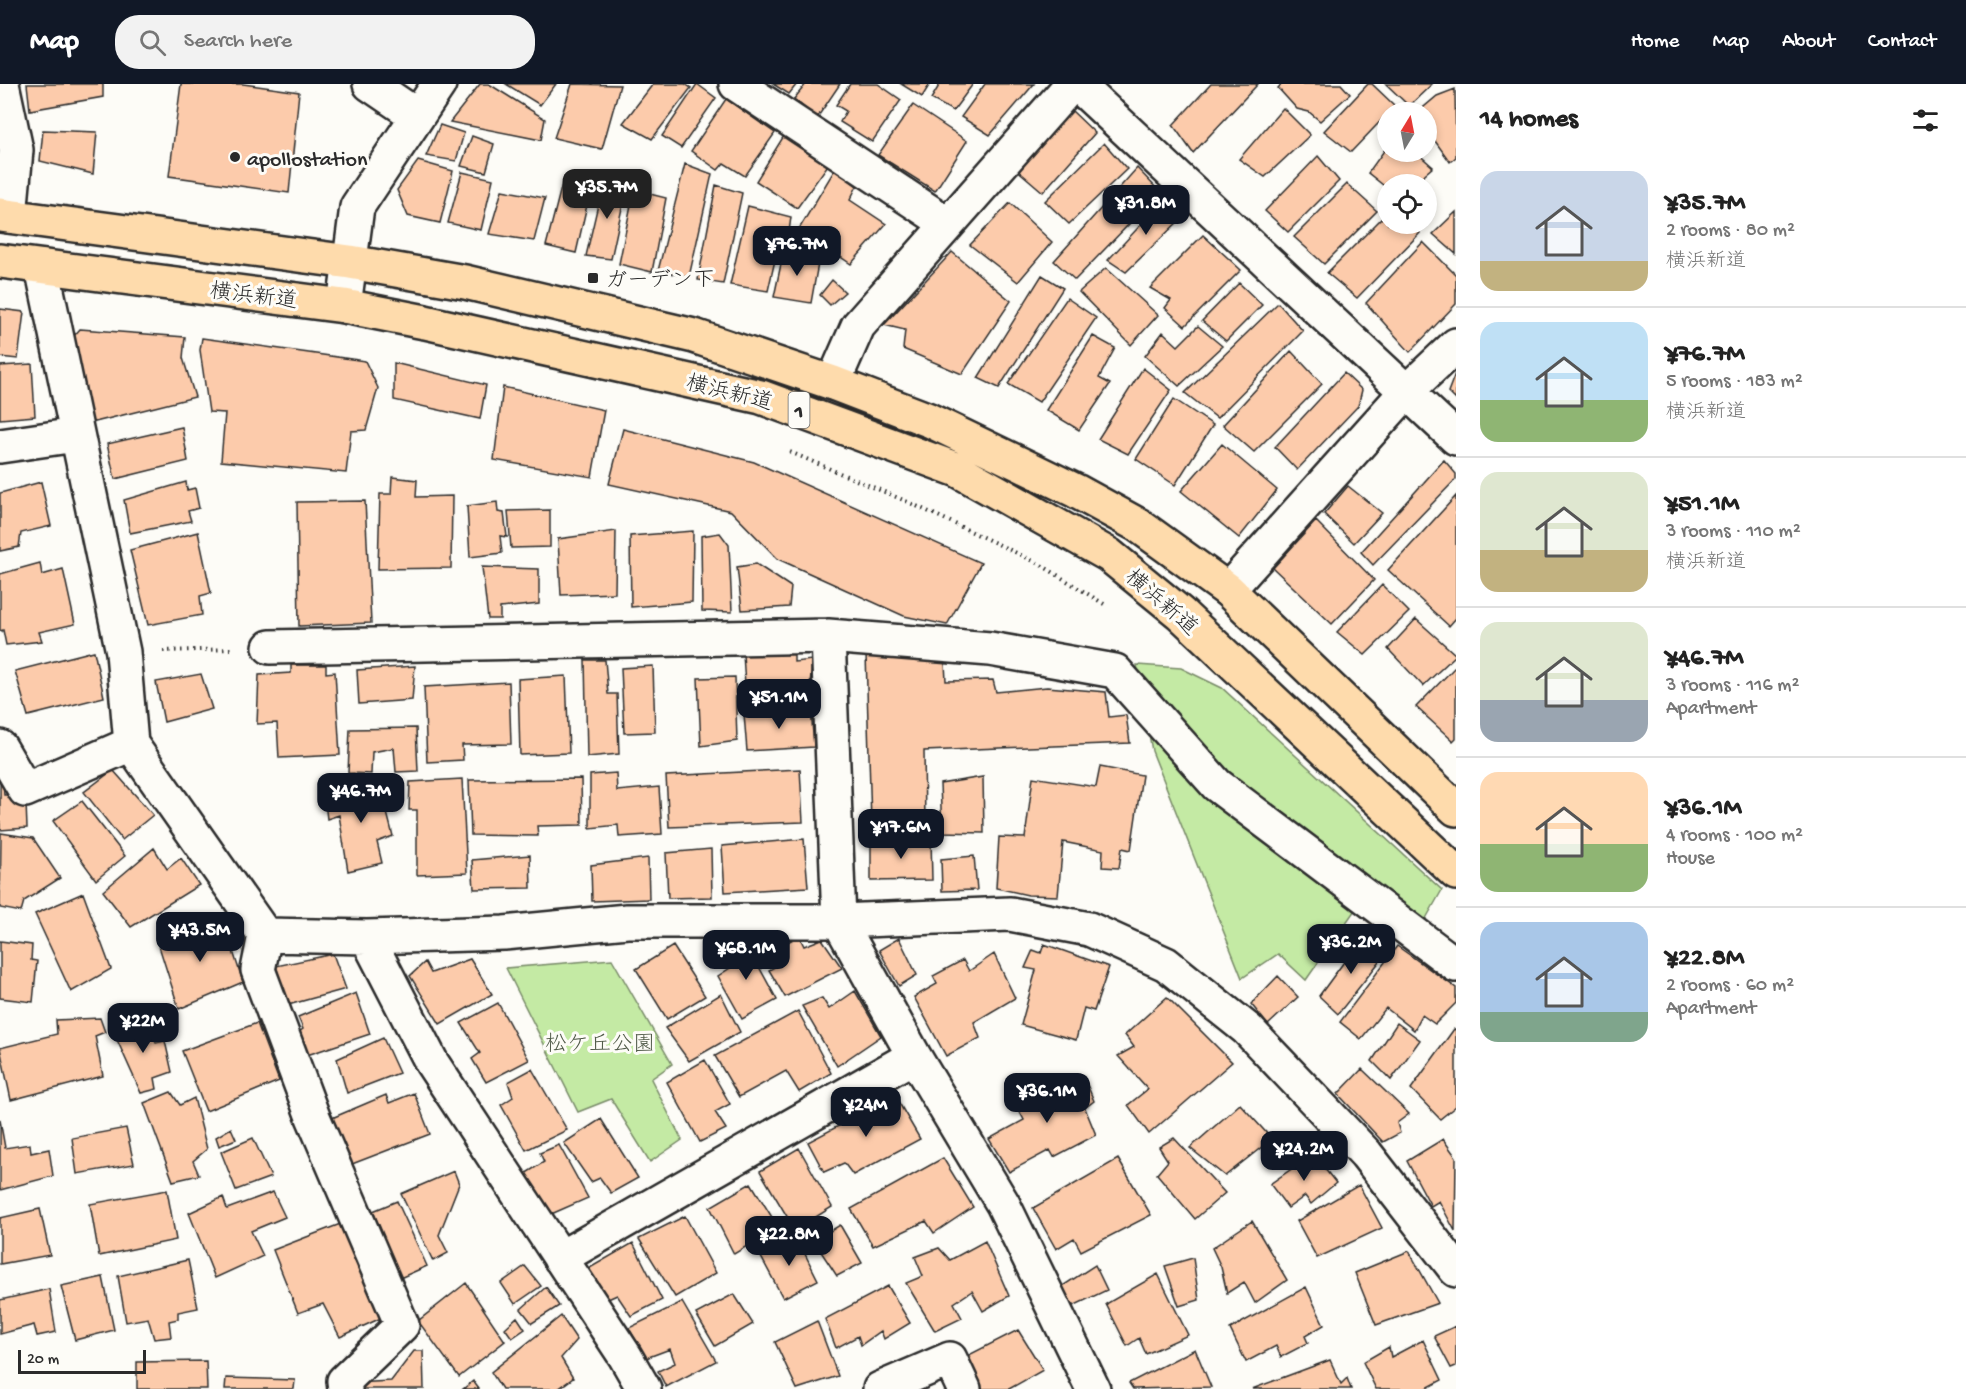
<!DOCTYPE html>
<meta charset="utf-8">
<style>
:root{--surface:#fff;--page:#f2f2f2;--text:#222;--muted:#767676;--line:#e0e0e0;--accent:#111827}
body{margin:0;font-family:"Gochi Hand","Klee One",sans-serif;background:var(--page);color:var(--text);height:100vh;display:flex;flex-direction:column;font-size:22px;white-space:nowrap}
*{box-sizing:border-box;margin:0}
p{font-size:20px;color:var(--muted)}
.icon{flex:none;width:33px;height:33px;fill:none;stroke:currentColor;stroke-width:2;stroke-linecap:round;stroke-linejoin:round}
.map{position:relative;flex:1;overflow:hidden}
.drawer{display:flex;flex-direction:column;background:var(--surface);width:510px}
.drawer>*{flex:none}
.needle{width:39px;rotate:10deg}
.fabs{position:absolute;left:1377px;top:18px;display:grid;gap:12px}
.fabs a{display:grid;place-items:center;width:60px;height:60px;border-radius:50%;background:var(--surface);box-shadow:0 3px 9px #0003;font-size:30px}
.scale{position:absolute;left:18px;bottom:15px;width:128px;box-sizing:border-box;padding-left:6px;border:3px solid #2b2b2b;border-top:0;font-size:16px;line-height:21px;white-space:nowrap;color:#2b2b2b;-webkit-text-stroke:4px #fdfcf7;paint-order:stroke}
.price{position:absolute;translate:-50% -51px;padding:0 14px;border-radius:12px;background:var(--accent);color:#fff;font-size:20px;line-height:39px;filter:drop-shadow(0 2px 3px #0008)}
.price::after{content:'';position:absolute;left:50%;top:36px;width:18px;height:14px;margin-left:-9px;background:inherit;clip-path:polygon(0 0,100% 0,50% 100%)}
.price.active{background:#222;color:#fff}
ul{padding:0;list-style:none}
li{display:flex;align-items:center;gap:18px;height:150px;padding:0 24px}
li+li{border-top:2px solid var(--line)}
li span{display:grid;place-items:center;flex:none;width:168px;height:120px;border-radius:18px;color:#555}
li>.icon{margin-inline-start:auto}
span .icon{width:72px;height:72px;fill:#fffc;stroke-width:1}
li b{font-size:26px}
h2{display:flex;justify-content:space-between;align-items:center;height:72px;padding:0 24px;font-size:26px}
header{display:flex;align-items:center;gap:36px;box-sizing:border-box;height:84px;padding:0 30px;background:var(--accent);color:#fff}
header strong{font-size:28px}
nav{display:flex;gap:33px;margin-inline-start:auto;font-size:21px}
.search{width:420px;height:54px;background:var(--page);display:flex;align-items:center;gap:15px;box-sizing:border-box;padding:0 21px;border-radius:24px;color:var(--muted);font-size:22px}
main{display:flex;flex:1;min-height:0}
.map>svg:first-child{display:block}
.green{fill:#c4eaa4;stroke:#788a68;stroke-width:1.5}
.building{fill:#fccbab;stroke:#2b2b2b;stroke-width:1.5}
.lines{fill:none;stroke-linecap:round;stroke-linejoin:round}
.minor-casing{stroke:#2b2b2b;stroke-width:38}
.highway-casing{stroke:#2b2b2b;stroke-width:38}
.path{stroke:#2b2b2b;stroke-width:4;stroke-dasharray:1.5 4.5;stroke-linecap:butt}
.minor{stroke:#fdfcf7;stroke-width:33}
.highway{stroke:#fedbac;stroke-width:33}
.poi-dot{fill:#2b2b2b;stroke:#fdfcf7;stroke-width:2}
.labels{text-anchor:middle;stroke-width:6;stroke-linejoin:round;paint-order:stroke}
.shield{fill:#fdfcf7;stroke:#6a6a68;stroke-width:1.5}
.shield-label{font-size:21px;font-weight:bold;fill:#2b2b2b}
.poi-label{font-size:22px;fill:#2b2b2b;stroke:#fdfcf7;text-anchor:start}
.street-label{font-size:22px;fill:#2b2b2b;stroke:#fdfcf7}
.park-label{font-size:22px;fill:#515b49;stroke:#fdfcf7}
</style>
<header>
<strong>Map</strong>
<div class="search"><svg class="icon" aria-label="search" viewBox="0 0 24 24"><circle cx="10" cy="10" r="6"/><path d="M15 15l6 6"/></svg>Search here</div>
<nav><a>Home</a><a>Map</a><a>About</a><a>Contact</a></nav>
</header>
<main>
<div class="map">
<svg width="1456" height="1305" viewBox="0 0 1456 1305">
<rect width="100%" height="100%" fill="#fdfcf7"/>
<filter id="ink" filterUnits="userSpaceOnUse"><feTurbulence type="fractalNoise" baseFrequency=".0167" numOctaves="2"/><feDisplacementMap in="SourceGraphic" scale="12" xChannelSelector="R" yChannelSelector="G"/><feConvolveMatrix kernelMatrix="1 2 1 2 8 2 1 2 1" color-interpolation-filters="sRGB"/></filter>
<g filter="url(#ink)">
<path class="green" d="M1137,581L1181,584L1222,604L1442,806L1424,838L1373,800L1306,896L1278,870L1242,894L1152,667Z
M612,875L672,980L651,995L682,1056L650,1078L611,1015L578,1028L506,884Z"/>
<path class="building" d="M27,0H103V13L30,26Z
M181,0H243L299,8L289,109L169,92Z
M480,0H489L545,35L541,56L450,38Z
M506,0H556L540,21Z
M572,0L620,1L602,65L554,54Z
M653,0H685L691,4L652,55L623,39Z
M697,0L716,14L681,64L662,52Z
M773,0H797L789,10Z
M806,0H840L817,34L794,15Z
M850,0H878L901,16L872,58L840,38L846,27L836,21Z
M901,0H930L922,13Z
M940,0H973L953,27L931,15Z
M985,0H1034L990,51L961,33Z
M1211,0H1258L1193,69L1173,41Z
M1282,0H1341L1350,10L1320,37L1309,28L1297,25L1278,4Z
M1368,0H1372L1395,22L1351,68L1324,47Z
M1386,0H1432L1409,22Z
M1455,5L1456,73L1450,78L1430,50L1426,52V28H1418L1437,12Z
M726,15L775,49L745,92L724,79L718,86L691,67Z
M913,21L967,57L935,107L878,71Z
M1283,24L1310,51L1265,93L1239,75Z
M1071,26L1095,49L1043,108L1015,84Z
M440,41L464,49L456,77L426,72Z
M43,46L97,48L93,90L40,77Z
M785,50L828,81L797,124L756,97Z
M472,52L494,60L486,88L461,82Z
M1104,59L1127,85L1069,140L1045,117Z
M1388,61V68H1416L1433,83L1413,100H1388V105L1368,89Z
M1318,72L1339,97L1288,148L1265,127Z
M418,77L453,87L440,139L408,132L397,106Z
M685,80L712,90L689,193L658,187Z
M1137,84L1160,108L1075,196L1054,177Z
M835,85L857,102L850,116L886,140L851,180L799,145Z
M462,88L493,95L481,146L448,139Z
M604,95L627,101L611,175L586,172Z
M562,100L590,108L576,169L546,162Z
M1347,100L1377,127L1324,180L1294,153Z
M716,101L742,109L723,200L698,196Z
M502,106L545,114L534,157L489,150Z
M634,106L666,114L652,188L619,180Z
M1164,116L1183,133L1126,188L1108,176Z
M1010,119L1052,158L1018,198L970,161Z
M748,122L791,133L788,155L780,154L768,207L730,201Z
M1388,128V140H1409L1420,149L1357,214L1327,189Z
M1456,128V170L1433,150Z
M1203,151L1241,186L1185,242L1165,224L1171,216L1150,204Z
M1423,158L1456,191V220L1410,268L1366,219Z
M784,166L819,174L811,219L774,213Z
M952,168L1011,217L962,290L903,265L905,246L884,241Z
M1106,184L1158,231L1131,261L1079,208Z
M1042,191L1063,204L999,304L978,294Z
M832,196L845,208L830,221L820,211Z
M1239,199L1262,221L1226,257L1202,237Z
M1067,214L1096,234L1039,318L1008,300Z
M1278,219L1303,247L1217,334L1185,309Z
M0,225L24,228L18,275L0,273Z
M1198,242L1222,262L1179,302L1145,272L1163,248L1178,262Z
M80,245L185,253L183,274L195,313L91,339L73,253Z
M1093,252L1115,264L1099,294L1110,300L1079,346L1046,326Z
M202,254L365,277L378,304L366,346L351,347L346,389L221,377L225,329L209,328L200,266Z
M1291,267L1322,300L1254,368L1223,341Z
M394,279L486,301L480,335L394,316Z
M32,280L35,332L0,335V282Z
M1143,284L1171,306L1128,370L1098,355Z
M1456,287V316L1448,308Z
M1344,289L1362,306L1358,322L1297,386L1275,363Z
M503,303L604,326L592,393L494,376Z
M1174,315L1213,341L1175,401L1136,375Z
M182,343L188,377L115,395L107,360Z
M623,345L754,378L981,479L947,541L904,532L778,475L731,427L609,400Z
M1222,360L1277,406L1239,454L1181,407Z
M1444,376L1456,390V395L1373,481L1361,468Z
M392,393L417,396L416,413L452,412L451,484L378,485L380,410H391Z
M41,398L51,442L21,449L19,463L0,467V409Z
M186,398L187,406L195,404L199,424L188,427L191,437L130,449L124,416Z
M1348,402L1382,429L1354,459L1324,430Z
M1456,412V534L1449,542L1388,486Z
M365,417L371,539L299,542L297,418Z
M497,418L498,428L504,429L507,453L500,452L502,469L470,473L467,422Z
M550,426V463L511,464L508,427Z
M1316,437L1374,496L1332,540L1273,484Z
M616,447L615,509L561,511L558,455Z
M693,447L692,518L631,523L630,452Z
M198,448L211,509L200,512L202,531L148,541L130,466Z
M720,449L729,461L732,528L702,527L701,452Z
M40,479L42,491L63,485L75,540L39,548L42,557L6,561L3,546L0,547V490Z
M756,480L791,503L789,523L742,526L737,483Z
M482,483L539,485V520L500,524V535H488Z
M1382,501L1409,528L1365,571L1337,548Z
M1416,535L1456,571L1423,602L1388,565Z
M794,566V578L812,576L809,616H746L743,570Z
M94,567L104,613L28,632L15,587Z
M866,570L945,579L946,597L993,596L996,608L1047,603L1106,608L1109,633L1126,631L1130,659L924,667L925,740L871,739Z
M585,576H605L608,610H617L619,670L587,673Z
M291,581H326V589L335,588L340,671L279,674L277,639L257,640L259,591L291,589Z
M415,582L412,616L359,620L357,586Z
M653,582L655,648L624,649L621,584Z
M1456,582V654L1453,657L1416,623Z
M201,590L212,625L164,638L156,598Z
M566,592L569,669L520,671L518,595Z
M735,593L737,657L701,662L698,594Z
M509,598L511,660L462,661L463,676L427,678L424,603Z
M811,626L814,663L747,667L744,630Z
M416,644L418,687L396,688L394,664L372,668L371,690L348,689L350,645Z
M1100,683L1142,691L1131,766L1122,764L1119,784L1102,783L1103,766L1063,758L1058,812L1028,811L996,804L999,753L1025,754L1033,693L1096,703Z
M800,685L803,738L669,743L666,692Z
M113,686L153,731L122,756L84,708Z
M616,689L617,707L659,703L662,750L619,753L618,741L590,744V691Z
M983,693L984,749L942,748L940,700Z
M0,695H3L4,711H15V720L26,719L27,744L0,746Z
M462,695L467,789L417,791V726H409L410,698Z
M581,695L582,741L537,742L538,752L471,751L469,696Z
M380,701L393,752L377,758L382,779L348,787L339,731L327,735L324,710Z
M82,717L125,772L96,796L53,737Z
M1,749L33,754L60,794L24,817L21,828L0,824Z
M804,755L808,803L725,808L722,762Z
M931,755L932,796L871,797V757Z
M154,764L167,785L181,774L199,801L131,843L103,807Z
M711,765L712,813L668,814L666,769Z
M530,771L531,804L474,805L472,776Z
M974,772L977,806L942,807L941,775Z
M648,774L649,815L592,817L591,781Z
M83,809L111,885L71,908L35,830Z
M222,833L243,898L179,925L158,859Z
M799,852L804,862L822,855L842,884L785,913L769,886L782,879L774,865Z
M1363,852L1384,872L1338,930L1319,912Z
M899,854L917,891L899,902L879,866Z
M0,857L32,861L31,876L37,877L33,918L0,914Z
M745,857L777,916L742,935L718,892L730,884L722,867Z
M1044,860L1109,883L1094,927L1084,924L1076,956L1021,941L1036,886L1025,884L1033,866L1041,869Z
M673,862L705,912L667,935L636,885Z
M1397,862L1456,904V919L1435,940L1422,931L1414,946L1386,924L1361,955L1340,938Z
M333,870L346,905L288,921L276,882Z
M994,870L1015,914L974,938L980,954L946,972L914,913L937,900L933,892L963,876L969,887Z
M470,875L492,910L440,940L410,892L425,878L431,889Z
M1278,892L1298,913L1268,941L1251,920Z
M855,907L881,952L837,982L802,922L822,914L829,925Z
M356,909L370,950L304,972L296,950L303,945L298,933Z
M721,910L740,948L689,977L665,944Z
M1167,913L1232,978L1149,1050L1128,1021L1148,1005L1118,972L1134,963L1125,951Z
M498,919L529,976L486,998L472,975L480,969L461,939Z
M798,927L831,989L799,1008L786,987L739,1013L715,972Z
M145,933L156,959L165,957L172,988L155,994L157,1005L141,1009L113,947Z
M100,934L105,948L95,952L103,992L11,1016L0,964L57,950L56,936Z
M257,939L279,997L206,1027L182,967Z
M1397,939L1420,956L1391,996L1372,977Z
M1454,945L1456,946V1022L1440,1035L1411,1005Z
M383,954L399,989L347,1009L337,975Z
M705,976L730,1020L715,1028L726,1045L700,1058L667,998Z
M532,985L567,1046L526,1066L501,1021L513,1013L508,998Z
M1362,985L1409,1030L1397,1039L1400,1049L1383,1058L1338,1010Z
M1083,991L1094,1017L1085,1024L1096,1051L1054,1073L1050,1066L1009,1088L989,1055L1024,1036L1015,1019Z
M171,1008L180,1021L194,1014L207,1065L193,1077L199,1091L173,1097L144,1019Z
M414,1009L430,1050L352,1080L332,1034L386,1011L389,1019Z
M895,1012L920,1055L853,1091L844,1079L824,1088L808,1058Z
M1240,1020L1272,1055L1225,1092L1190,1064Z
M601,1035L638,1094L611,1109L600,1094L591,1098L564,1059Z
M0,1036L5,1064L30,1060L31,1069L49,1065L53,1092L0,1106Z
M126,1044L134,1080L77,1090L72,1054Z
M231,1044L236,1055L219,1062L216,1053Z
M253,1054L271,1093L236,1106L221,1068Z
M1174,1054L1225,1109L1195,1135L1157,1090L1168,1077L1159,1063Z
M1443,1055L1456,1073L1455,1147L1439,1117L1431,1122L1407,1077Z
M559,1061L588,1114L549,1131L520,1093L544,1078L540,1069Z
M799,1064L832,1123L795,1146L760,1087Z
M1313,1070L1336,1099L1311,1120L1305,1112L1288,1124L1270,1100Z
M943,1074L973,1123L934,1149L926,1137L873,1162L851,1125Z
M1118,1075L1151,1131L1081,1167L1074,1154L1056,1165L1033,1124Z
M454,1087L459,1100L439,1151L448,1169L433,1177L401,1110Z
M751,1099L778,1143L734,1170L710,1123Z
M1359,1101L1382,1144L1317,1174L1297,1137Z
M167,1106L176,1156L99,1172L90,1120Z
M273,1108L285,1133L251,1147L263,1172L215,1194L189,1129L223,1113L227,1125Z
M397,1117L427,1182L400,1194L373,1127Z
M40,1125L50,1171L0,1180V1134Z
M685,1132L716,1189L675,1213L639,1155Z
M1252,1137L1287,1196L1255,1219L1244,1198L1227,1209L1221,1183L1212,1164Z
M343,1139L381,1234L340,1253L323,1220L298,1229L273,1166Z
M840,1141L862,1179L837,1192L814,1157Z
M796,1152L818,1196L783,1214L760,1171Z
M985,1157L1009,1212L983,1227L972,1207L954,1219L962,1234L935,1247L906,1199L923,1192L915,1173L939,1164L950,1176Z
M633,1159L662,1216L631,1232L617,1211L608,1215L588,1185Z
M1409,1167L1438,1219L1376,1241L1355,1189Z
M1193,1174L1199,1216L1179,1222L1165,1182Z
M188,1176L198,1224L178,1228V1235L169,1237L171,1253L154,1255L148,1234L126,1238L118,1192Z
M1095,1181L1107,1206L1071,1223L1061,1203Z
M525,1182L541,1202L515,1220L501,1199Z
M1158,1190L1188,1251L1146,1270L1139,1254L1127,1262L1106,1220Z
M103,1193L114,1246L75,1256L61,1202Z
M466,1199L505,1257L459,1293L418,1237Z
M888,1202L910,1239L884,1255L881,1247L861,1261L858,1252L836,1264L825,1235Z
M546,1203L559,1222L532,1239L521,1225Z
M1306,1203L1324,1241L1305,1252L1308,1259L1281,1273L1276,1262L1246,1278L1230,1245Z
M49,1205L56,1248L37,1252L34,1241L0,1250V1216Z
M734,1210L753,1240L715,1262L696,1230Z
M682,1218L716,1277L666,1303L658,1287L675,1279L670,1265L646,1274L629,1244Z
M561,1232L577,1256L561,1274L573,1294L558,1305H502L491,1288Z
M517,1233L525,1245L512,1254L505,1244Z
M817,1237L838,1292L797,1305L775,1258Z
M1456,1242V1282L1451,1284L1434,1252Z
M1018,1246L1043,1286L1009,1305H978L963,1274Z
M1423,1256L1442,1296L1425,1305H1376L1363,1278L1389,1263L1391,1273Z
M1195,1265L1211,1303L1133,1305L1129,1299Z
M414,1267H423L424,1305H355V1299L391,1297Z
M1330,1276L1341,1300L1347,1294L1351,1305H1252Z
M206,1277L207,1305H137V1278Z
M226,1294L295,1296L294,1305H225Z
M473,1297L479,1305H463Z"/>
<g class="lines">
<g class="minor-casing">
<path id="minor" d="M2,0L16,66L10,132
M370,0L417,32
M736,0L948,140
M1077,0L1456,354
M42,183L123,568L131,660L265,851L367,853L504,849L627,837H839L1010,830L1089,845L1166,880L1247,945L1366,1070L1456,1186
M344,222L357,123L439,0
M833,299L858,242L1072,0
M0,362L76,351
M1228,506L1406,308L1456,261
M828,552L839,837L914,972L1003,1120L1093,1305
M270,563L828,552L990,565L1115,587L1217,701L1456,881
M0,663L25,706L131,660
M265,851L258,886L313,1033L402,1241L344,1297L345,1305
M367,853L432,979L625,1272L644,1305
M560,1174L914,972
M880,1305L950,1275L964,1305"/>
</g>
<g class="highway-casing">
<path id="highway" d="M0,131L350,178L465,198L694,252L833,299L929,336L1076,407L1138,441L1228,506L1456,725
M0,177L344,222L425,238L761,313L958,386L1109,471L1180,529L1456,789"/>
</g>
<path class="path" d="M790,368L908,418L1038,479L1104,520
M163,567L233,565"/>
<use href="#minor" class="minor"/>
<use href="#highway" class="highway"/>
</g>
</g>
<g class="poi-dot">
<circle cx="235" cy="73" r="6"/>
<rect x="587" y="188" width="12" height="12" rx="3"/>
</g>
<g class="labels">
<rect class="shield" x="788.5" y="308" width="21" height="36" rx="4.5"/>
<g class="shield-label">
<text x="799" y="333">1</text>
</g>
<g class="poi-label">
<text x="247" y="81">apollostation</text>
<text x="605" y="202">ガーデン下</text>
</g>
<g class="street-label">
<text transform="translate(254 210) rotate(7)" y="8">横浜新道</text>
<text transform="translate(730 307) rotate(14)" y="8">横浜新道</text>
<text transform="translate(1163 517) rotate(41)" y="8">横浜新道</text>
</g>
<g class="park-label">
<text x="600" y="966">松ケ丘公園</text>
</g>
</g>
</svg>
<div class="fabs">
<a><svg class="needle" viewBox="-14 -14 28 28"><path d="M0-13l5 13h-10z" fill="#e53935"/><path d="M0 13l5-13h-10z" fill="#767676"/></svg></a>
<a><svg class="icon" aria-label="locate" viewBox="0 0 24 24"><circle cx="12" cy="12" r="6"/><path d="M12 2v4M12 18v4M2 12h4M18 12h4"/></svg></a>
</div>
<div class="scale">20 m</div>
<b class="price active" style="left:607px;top:136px">¥35.7M</b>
<b class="price" style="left:1146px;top:152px">¥31.8M</b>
<b class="price" style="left:797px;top:193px">¥76.7M</b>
<b class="price" style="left:779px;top:646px">¥51.1M</b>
<b class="price" style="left:361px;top:740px">¥46.7M</b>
<b class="price" style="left:901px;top:776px">¥17.6M</b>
<b class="price" style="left:200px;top:879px">¥43.5M</b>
<b class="price" style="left:1351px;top:891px">¥36.2M</b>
<b class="price" style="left:746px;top:897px">¥68.1M</b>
<b class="price" style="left:143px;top:970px">¥22M</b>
<b class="price" style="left:1047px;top:1040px">¥36.1M</b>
<b class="price" style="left:866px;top:1054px">¥24M</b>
<b class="price" style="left:1304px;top:1098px">¥24.2M</b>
<b class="price" style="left:789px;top:1183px">¥22.8M</b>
</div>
<section class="drawer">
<h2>14 homes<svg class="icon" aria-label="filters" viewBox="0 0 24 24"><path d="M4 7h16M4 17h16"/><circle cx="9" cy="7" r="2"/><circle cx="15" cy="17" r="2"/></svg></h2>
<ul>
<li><span style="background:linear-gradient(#c9d6e8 75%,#c2b280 0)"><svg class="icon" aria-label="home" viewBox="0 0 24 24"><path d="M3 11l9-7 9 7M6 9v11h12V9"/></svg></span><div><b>¥35.7M</b><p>2 rooms · 80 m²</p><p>横浜新道</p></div></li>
<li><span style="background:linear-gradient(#bfe0f5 65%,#8fb573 0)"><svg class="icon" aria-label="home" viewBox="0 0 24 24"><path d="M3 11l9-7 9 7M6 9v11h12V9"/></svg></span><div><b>¥76.7M</b><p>5 rooms · 183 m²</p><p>横浜新道</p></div></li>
<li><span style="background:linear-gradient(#dfe7d0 65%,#c2b280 0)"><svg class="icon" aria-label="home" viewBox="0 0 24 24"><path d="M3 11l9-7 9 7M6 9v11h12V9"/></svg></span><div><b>¥51.1M</b><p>3 rooms · 110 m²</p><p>横浜新道</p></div></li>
<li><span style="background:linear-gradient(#dfe7d0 65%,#9aa5b1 0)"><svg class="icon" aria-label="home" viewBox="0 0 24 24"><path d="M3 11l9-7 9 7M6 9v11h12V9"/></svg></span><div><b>¥46.7M</b><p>3 rooms · 116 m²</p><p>Apartment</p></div></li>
<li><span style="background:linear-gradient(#ffd9b3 60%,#8fb573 0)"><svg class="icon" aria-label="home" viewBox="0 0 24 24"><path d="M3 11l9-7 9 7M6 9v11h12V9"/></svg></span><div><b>¥36.1M</b><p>4 rooms · 100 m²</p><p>House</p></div></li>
<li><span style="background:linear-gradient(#a9c7e8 75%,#7fa58c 0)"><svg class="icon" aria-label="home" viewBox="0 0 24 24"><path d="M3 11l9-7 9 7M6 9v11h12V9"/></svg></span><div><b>¥22.8M</b><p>2 rooms · 60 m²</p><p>Apartment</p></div></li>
</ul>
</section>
</main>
